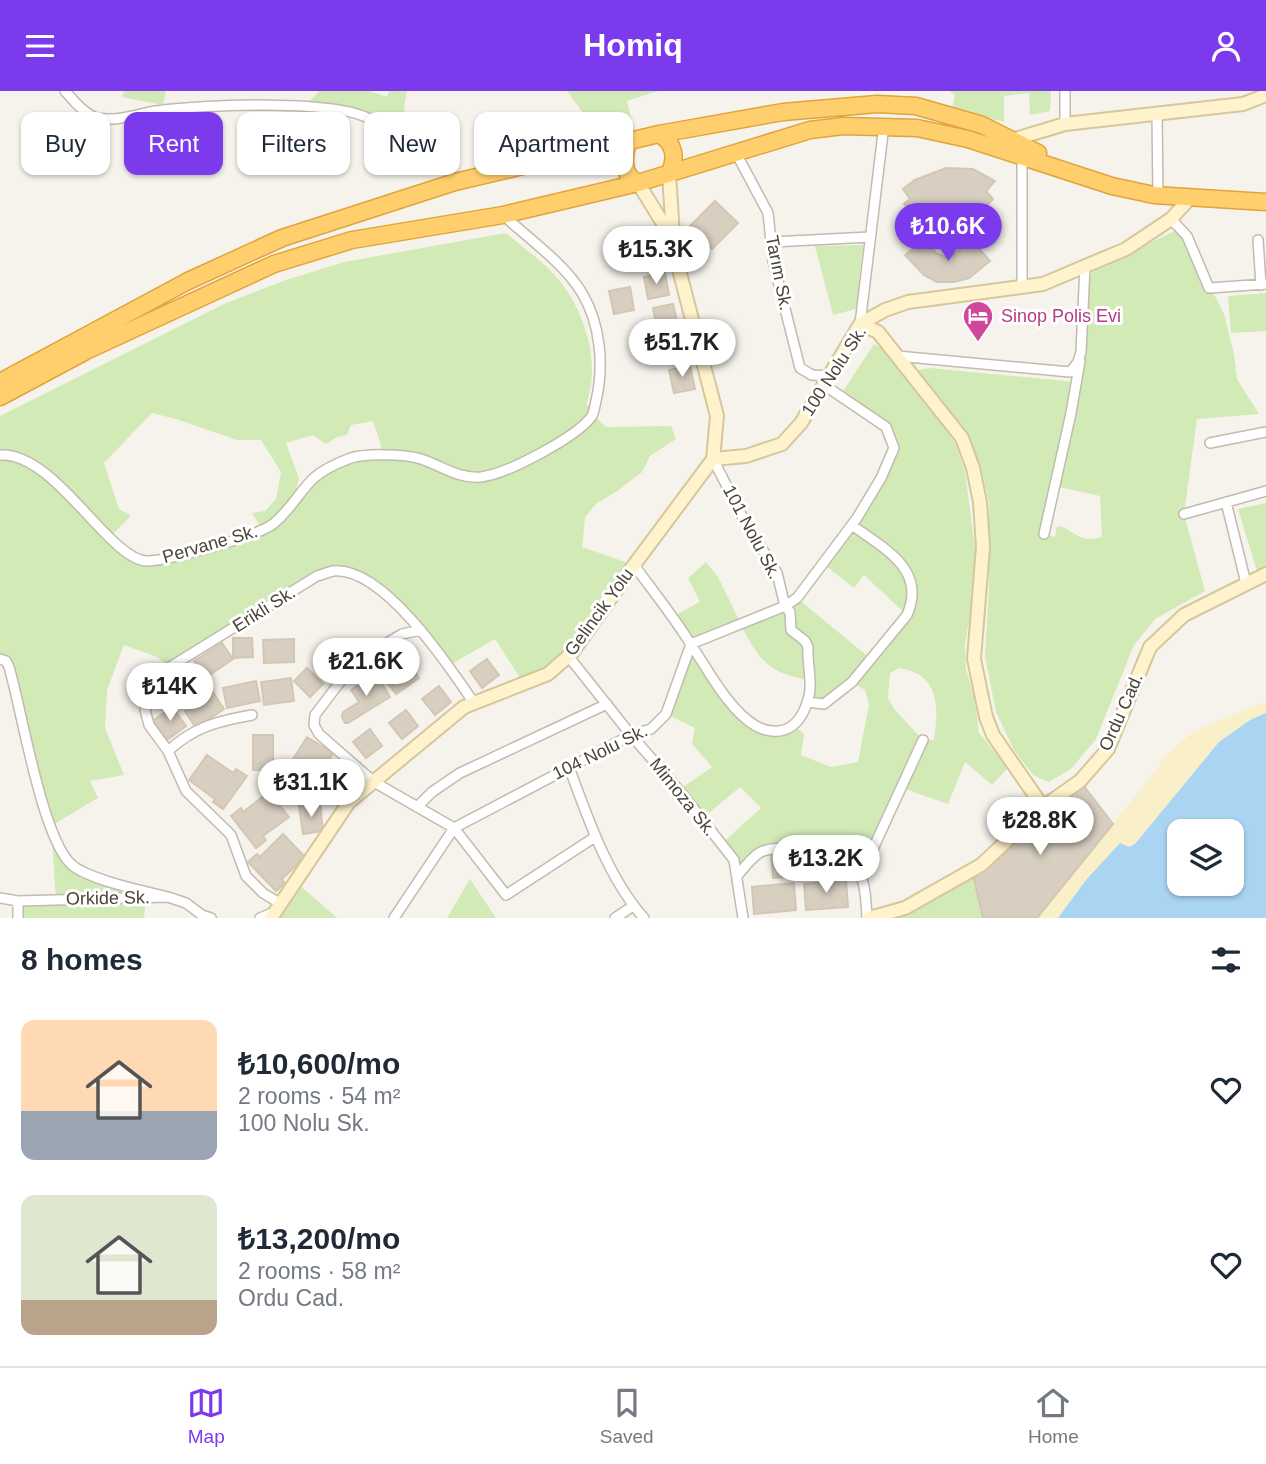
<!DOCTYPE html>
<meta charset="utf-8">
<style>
:root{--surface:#fff;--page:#f6f6f7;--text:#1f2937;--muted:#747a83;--line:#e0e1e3;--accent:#7c3aed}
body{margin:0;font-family:Helvetica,sans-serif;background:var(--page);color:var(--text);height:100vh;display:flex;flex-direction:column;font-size:26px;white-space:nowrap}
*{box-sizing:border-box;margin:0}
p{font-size:23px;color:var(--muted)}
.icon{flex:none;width:38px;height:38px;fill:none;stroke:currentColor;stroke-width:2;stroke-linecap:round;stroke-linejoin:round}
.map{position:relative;height:827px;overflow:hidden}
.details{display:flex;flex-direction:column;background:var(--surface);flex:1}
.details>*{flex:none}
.hud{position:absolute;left:21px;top:21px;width:700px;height:63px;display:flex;gap:14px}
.controls{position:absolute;left:1167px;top:728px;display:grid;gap:14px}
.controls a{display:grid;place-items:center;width:77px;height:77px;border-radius:14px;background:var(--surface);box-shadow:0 2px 5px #0004;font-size:35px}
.price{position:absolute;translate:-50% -60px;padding:0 16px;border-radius:24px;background:#fff;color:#222;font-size:23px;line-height:46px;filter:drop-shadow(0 2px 4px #0008)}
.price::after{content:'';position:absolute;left:50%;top:42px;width:21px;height:16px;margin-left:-10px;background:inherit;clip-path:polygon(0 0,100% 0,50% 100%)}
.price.current{background:var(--accent);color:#fff}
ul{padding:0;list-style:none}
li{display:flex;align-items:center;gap:21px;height:175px;padding:0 21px}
li span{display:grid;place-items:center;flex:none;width:196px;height:140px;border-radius:14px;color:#555}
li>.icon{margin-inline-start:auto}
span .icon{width:84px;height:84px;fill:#fffc;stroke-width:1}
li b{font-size:30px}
h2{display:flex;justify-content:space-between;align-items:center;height:84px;padding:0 21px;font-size:30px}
.tag{padding:0 24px;border-radius:14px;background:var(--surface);box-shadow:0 2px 5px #0004;font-size:24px;line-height:63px}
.tag.current{background:var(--accent);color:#fff}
header{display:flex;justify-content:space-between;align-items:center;height:91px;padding:0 21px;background:var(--accent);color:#fff;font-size:32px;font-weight:600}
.tab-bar{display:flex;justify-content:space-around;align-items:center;height:98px;border-top:2px solid var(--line);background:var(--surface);font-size:19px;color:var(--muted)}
.tab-bar a{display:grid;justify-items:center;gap:4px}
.tab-bar .current{color:var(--accent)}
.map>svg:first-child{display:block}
.green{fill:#d2eab5;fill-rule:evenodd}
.sand{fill:#f9efc9}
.water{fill:#a9d4f2;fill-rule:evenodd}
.building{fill:#d8cfc1;stroke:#d3c7b4;stroke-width:2}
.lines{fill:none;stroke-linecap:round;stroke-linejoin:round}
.street-casing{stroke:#c2bbae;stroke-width:12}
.secondary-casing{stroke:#d6c79b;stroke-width:16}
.highway-casing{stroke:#e0a43c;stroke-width:19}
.street{stroke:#fff;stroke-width:9}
.secondary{stroke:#fff3cd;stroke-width:12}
.highway{stroke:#ffcf6e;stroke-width:16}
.labels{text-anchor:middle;stroke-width:6;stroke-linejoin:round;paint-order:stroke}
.street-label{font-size:18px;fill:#4b4439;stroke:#fff}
.hotel-label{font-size:18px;fill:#b23c85;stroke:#fff;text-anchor:start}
</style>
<header><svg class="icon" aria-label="menu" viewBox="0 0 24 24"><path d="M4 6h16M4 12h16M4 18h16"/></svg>Homiq<svg class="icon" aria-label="person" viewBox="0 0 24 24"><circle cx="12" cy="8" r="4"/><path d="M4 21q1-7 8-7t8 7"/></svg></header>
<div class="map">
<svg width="1266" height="827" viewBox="0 0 1266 827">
<rect width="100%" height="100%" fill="#f6f3ec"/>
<path class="green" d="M124,0H166L163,14L122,6Z
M319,0H370L387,6L389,0H407L404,16L408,40L399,51H391L374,30L304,16Z
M567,0H658L627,10L634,38L587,47L583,22Z
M949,0H1051L1050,20L1030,24L1029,2L1004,5V31L952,17L955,4Z
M1180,137L1224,223L1234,263L1237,288L1259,323L1197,328L1184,423L1205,500L1155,528L1134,554L1096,648L1071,678L1049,691L1033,684L1014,659L996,621L985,566L989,495V411L981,377L968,346L917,279L930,277L1076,291L1085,185ZM1055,395L1100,405L1102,446C1096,447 1090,449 1084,447C1073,445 1068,435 1057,435L1055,446L1045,443Z
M506,142C526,159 550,175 565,197C588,230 600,276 586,314L594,315L593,324L606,336L671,335L676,348L650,365L642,381L616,401L597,412L585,426L582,456L634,474L572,562L524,593L495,548L448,575L421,539L364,487L333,480L170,576L157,566L124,554L107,599L105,637L124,684L90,690L98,707L51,735L74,776L114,791L146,807L144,827H18V810L56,808L51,735L9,577L0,568V325L224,213L283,190L344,171ZM152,322L176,328L237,349H261L281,381L276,408L265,420L252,422L262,438L143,470L110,446L131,425L119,418L104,372ZM373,330L384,364L350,367L315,386L293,412L299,387L286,352L313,344L326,353L337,346L347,344L351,334Z
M863,154L856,218L833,224L815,155Z
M1266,202V240L1231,242L1228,205Z
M874,253L887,260L906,289L935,325L955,352L965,380L975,458L973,502L965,554L966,578L975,609L979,642L1008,677L992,694L965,671L948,713L902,697L860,786L857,777L821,754L762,760L737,785L734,769L721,753L761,717L740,696L702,728L679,699L712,676L692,653L695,637L666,623L691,554L672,526L700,511L688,487L706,471L718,486L741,533L797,507L871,568L907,524L864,484L854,497L822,472L857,427L894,357L886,336L840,305ZM740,533C760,569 767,582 809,589L807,611L824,613L852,591L865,599L869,614L858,671L831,676L801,664L804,643L794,634L766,639L738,621L692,554ZM899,577C939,583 939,615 934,649H923L895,619L888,607L890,582Z
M1266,412V476L1257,480L1238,418Z
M972,779L983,827H869Z
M470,788L496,827H447Z
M296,791L337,827H271Z"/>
<path class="sand" d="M1266,610V622L1250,629L1219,651L1135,754L1129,756L1086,789L1058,827H1037L1161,673V669L1194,640Z"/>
<path class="water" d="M1266,622V827H1058L1086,789L1120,752L1129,756L1135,753L1219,651L1250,629ZM1180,740H1232V793H1180Z"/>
<path class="building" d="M946,77L973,78L995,90L986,100L993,108L974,128L958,117L946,118L923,129L904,113L910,108L903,98L915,89Z
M715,110L738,132L712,158L689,136Z
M925,148L936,162L948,167L972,150L990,170L969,187L954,191H937L924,184L905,164Z
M665,182L669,204L648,208L644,186Z
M630,196L634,219L614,223L609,200Z
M673,213L678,235L657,239L653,217Z
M682,243L686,266L666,270L661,247Z
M690,275L695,298L674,302L669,279Z
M233,547H252L253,566L233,567Z
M294,548V571L264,572L263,549Z
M222,552L233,568L205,587L194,570Z
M403,563L419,587L396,603L379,580Z
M487,568L499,584L482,597L470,580Z
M192,576L203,593L176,611L164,595Z
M307,577L323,593L310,606L294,590Z
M376,583L390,606L348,632H345L342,626L343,621L359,611L351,599Z
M291,587L294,610L264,614L261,591Z
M256,590L260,610L227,617L223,597Z
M439,595L451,611L435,624L422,608Z
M213,601L224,618L196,637L185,620Z
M172,616L186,635L167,649L153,630Z
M406,619L418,635L402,648L389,632Z
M370,638L382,655L366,667L353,651Z
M253,644H273V679H253Z
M307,646L333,662L305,708L278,692Z
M207,664L233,682L236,678L247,685L223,718L213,711L215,708L189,689Z
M1080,690L1113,733L1037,827H983L972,779Z
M269,701L289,726L263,745L266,749L256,757L231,725L241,717L243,721Z
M320,713L323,740L303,743L299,715Z
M283,743L305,766L282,788L285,792L276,800L248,771L257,763L260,766Z
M813,757L815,784L773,787L771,761Z
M846,789L848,816L806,819L804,793Z
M794,792L796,819L754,823L752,796Z"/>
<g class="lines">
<g class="street-casing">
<path id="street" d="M65,0C73,9 85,24 97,27C117,31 137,23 156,20C198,14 341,7 373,30C380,35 386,45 391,51H399
M1157,23L1158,105
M1065,33V0
M736,62L768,122L773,170L800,277L812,284L829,285
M1171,128L1187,145L1209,197L1266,193
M1258,149L1261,194
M772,151L870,146
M1022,196V66
M860,233L884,34
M897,265L1070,281L1078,271L1081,261L1085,175
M1210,352L1266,341
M0,364C54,360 109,469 147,470C167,470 258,445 273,433C291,419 301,398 315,386C323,379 338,372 348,368C363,362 405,363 421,368C442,375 458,388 481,386C507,383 577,346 592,325C594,321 595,314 596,310C604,275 601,234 582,202C565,173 528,147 503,124
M1226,411L1246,492
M1184,423L1266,400
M1044,443L1071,322L1080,270
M634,474C653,500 673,525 690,552C707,577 729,620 756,635C767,641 781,643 792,635C802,628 809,611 810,598C811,584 807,570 808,556L805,550L791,539L790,521L785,515L777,482L744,429L713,368
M421,539L402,543L382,555L346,583L315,624L314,634L319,643L374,691L454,737L506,804L595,746
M691,553L785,515L797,507L857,427L881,387L894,357L886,336L824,294
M569,566L631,644L679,699L734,769L743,827
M0,568L6,570L9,576C22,620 42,748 72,774C90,789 144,800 168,806
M807,611L824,613L852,591L907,524C927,478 884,458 852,434
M168,660C194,636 218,630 252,624
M569,676C587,725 608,787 644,827
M417,716L432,701L460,682L607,613
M737,785C744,777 750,768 759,762C765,758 773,758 780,757C808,752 835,752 855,775C866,788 866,811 867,827
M860,786L923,649
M0,807L18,810L168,806L186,812L202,824L211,827
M281,813L263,802L246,785L231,744L186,700L168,660L149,634L145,619L154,596L170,576L317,485C322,484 328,481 333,480C383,475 449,575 474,612
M18,827V810
M260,827L275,821
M394,827L454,737L631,644L651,638L666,623L691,553
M615,827L633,815"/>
</g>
<g class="secondary-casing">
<path id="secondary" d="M1012,49L1065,33L1243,13L1266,4
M638,92L672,147
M860,233L878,241L962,347L973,377L980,411L983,456L974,568L986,626L993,644L1043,716
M713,368L746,365L782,353L801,332L860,233L885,219L908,211L1043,193L1126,158L1171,128L1189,108
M271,827L349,711L464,616L548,583L572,562L634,474L713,368L717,325L674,159L669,83
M869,827L905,817L981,774L1043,716L1080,690L1108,658L1150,556L1184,524L1266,483"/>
</g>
<g class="highway-casing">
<path id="highway" d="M659,43C675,52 677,67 669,83
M628,50C624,65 621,84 638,92
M0,291L188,190L282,147L455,91L659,43L783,21L877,13L916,15L982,34L1038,62
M0,306L86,260L274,173L352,149L503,124L638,92L810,39L843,35L917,37L968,48L1112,95L1154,104L1266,111"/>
</g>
<use href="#street" class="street"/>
<use href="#secondary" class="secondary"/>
<use href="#highway" class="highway"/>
</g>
<defs>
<g id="hotel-pin" transform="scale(1.575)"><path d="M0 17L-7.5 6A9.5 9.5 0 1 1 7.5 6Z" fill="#d1479c" stroke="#fff"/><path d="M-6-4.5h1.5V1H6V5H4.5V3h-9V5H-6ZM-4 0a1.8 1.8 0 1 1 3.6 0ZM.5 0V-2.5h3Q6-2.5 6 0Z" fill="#fff"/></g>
</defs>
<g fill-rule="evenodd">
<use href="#hotel-pin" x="978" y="225"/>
</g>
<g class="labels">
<g class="street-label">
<text transform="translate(779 182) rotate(79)" y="6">Tarım Sk.</text>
<text transform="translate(834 280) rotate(-57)" y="6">100 Nolu Sk.</text>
<text transform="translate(752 441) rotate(62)" y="6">101 Nolu Sk.</text>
<text transform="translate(210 453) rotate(-16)" y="6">Pervane Sk.</text>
<text transform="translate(264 518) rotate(-32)" y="6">Erikli Sk.</text>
<text transform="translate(599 521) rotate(-54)" y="6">Gelincik Yolu</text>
<text transform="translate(1121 621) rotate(-66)" y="6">Ordu Cad.</text>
<text transform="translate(600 661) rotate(-26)" y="6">104 Nolu Sk.</text>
<text transform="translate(683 706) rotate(51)" y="6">Mimoza Sk.</text>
<text transform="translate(108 807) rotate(-1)" y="6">Orkide Sk.</text>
</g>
<g class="hotel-label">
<text x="1001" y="231">Sinop Polis Evi</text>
</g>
</g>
</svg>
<div class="controls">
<a><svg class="icon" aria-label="layers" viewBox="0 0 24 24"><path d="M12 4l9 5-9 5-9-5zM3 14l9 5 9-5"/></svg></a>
</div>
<b class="price current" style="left:948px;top:172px">₺10.6K</b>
<b class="price" style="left:656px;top:195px">₺15.3K</b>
<b class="price" style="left:682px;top:288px">₺51.7K</b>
<b class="price" style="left:366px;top:607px">₺21.6K</b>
<b class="price" style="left:170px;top:632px">₺14K</b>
<b class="price" style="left:311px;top:728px">₺31.1K</b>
<b class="price" style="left:1040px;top:766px">₺28.8K</b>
<b class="price" style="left:826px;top:804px">₺13.2K</b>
<div class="hud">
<a class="tag">Buy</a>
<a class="tag current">Rent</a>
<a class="tag">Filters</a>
<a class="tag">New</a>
<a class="tag">Apartment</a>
</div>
</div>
<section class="details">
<h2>8 homes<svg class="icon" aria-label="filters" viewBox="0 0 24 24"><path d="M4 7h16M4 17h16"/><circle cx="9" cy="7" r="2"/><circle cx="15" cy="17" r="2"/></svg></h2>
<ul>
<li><span style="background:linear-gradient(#ffd9b3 65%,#9aa5b1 0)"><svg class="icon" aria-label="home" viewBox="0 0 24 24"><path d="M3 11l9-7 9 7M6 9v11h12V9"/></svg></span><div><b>₺10,600/mo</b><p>2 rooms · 54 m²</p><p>100 Nolu Sk.</p></div><svg class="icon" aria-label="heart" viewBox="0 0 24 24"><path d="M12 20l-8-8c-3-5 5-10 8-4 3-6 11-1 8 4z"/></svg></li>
<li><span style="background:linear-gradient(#dfe7d0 75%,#b9a48a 0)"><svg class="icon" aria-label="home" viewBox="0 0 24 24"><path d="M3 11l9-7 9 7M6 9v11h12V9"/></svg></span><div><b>₺13,200/mo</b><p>2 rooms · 58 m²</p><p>Ordu Cad.</p></div><svg class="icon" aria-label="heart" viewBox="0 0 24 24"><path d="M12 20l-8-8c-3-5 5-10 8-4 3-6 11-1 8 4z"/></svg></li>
</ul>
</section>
<nav class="tab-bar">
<a class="current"><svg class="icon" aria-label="map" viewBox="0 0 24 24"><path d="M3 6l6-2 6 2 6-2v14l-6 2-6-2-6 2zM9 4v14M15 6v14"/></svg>Map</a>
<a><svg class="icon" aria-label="saved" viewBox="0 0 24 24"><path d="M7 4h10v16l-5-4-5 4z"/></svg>Saved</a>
<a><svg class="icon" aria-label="home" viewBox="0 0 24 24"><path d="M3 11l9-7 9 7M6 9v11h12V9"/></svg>Home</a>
</nav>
